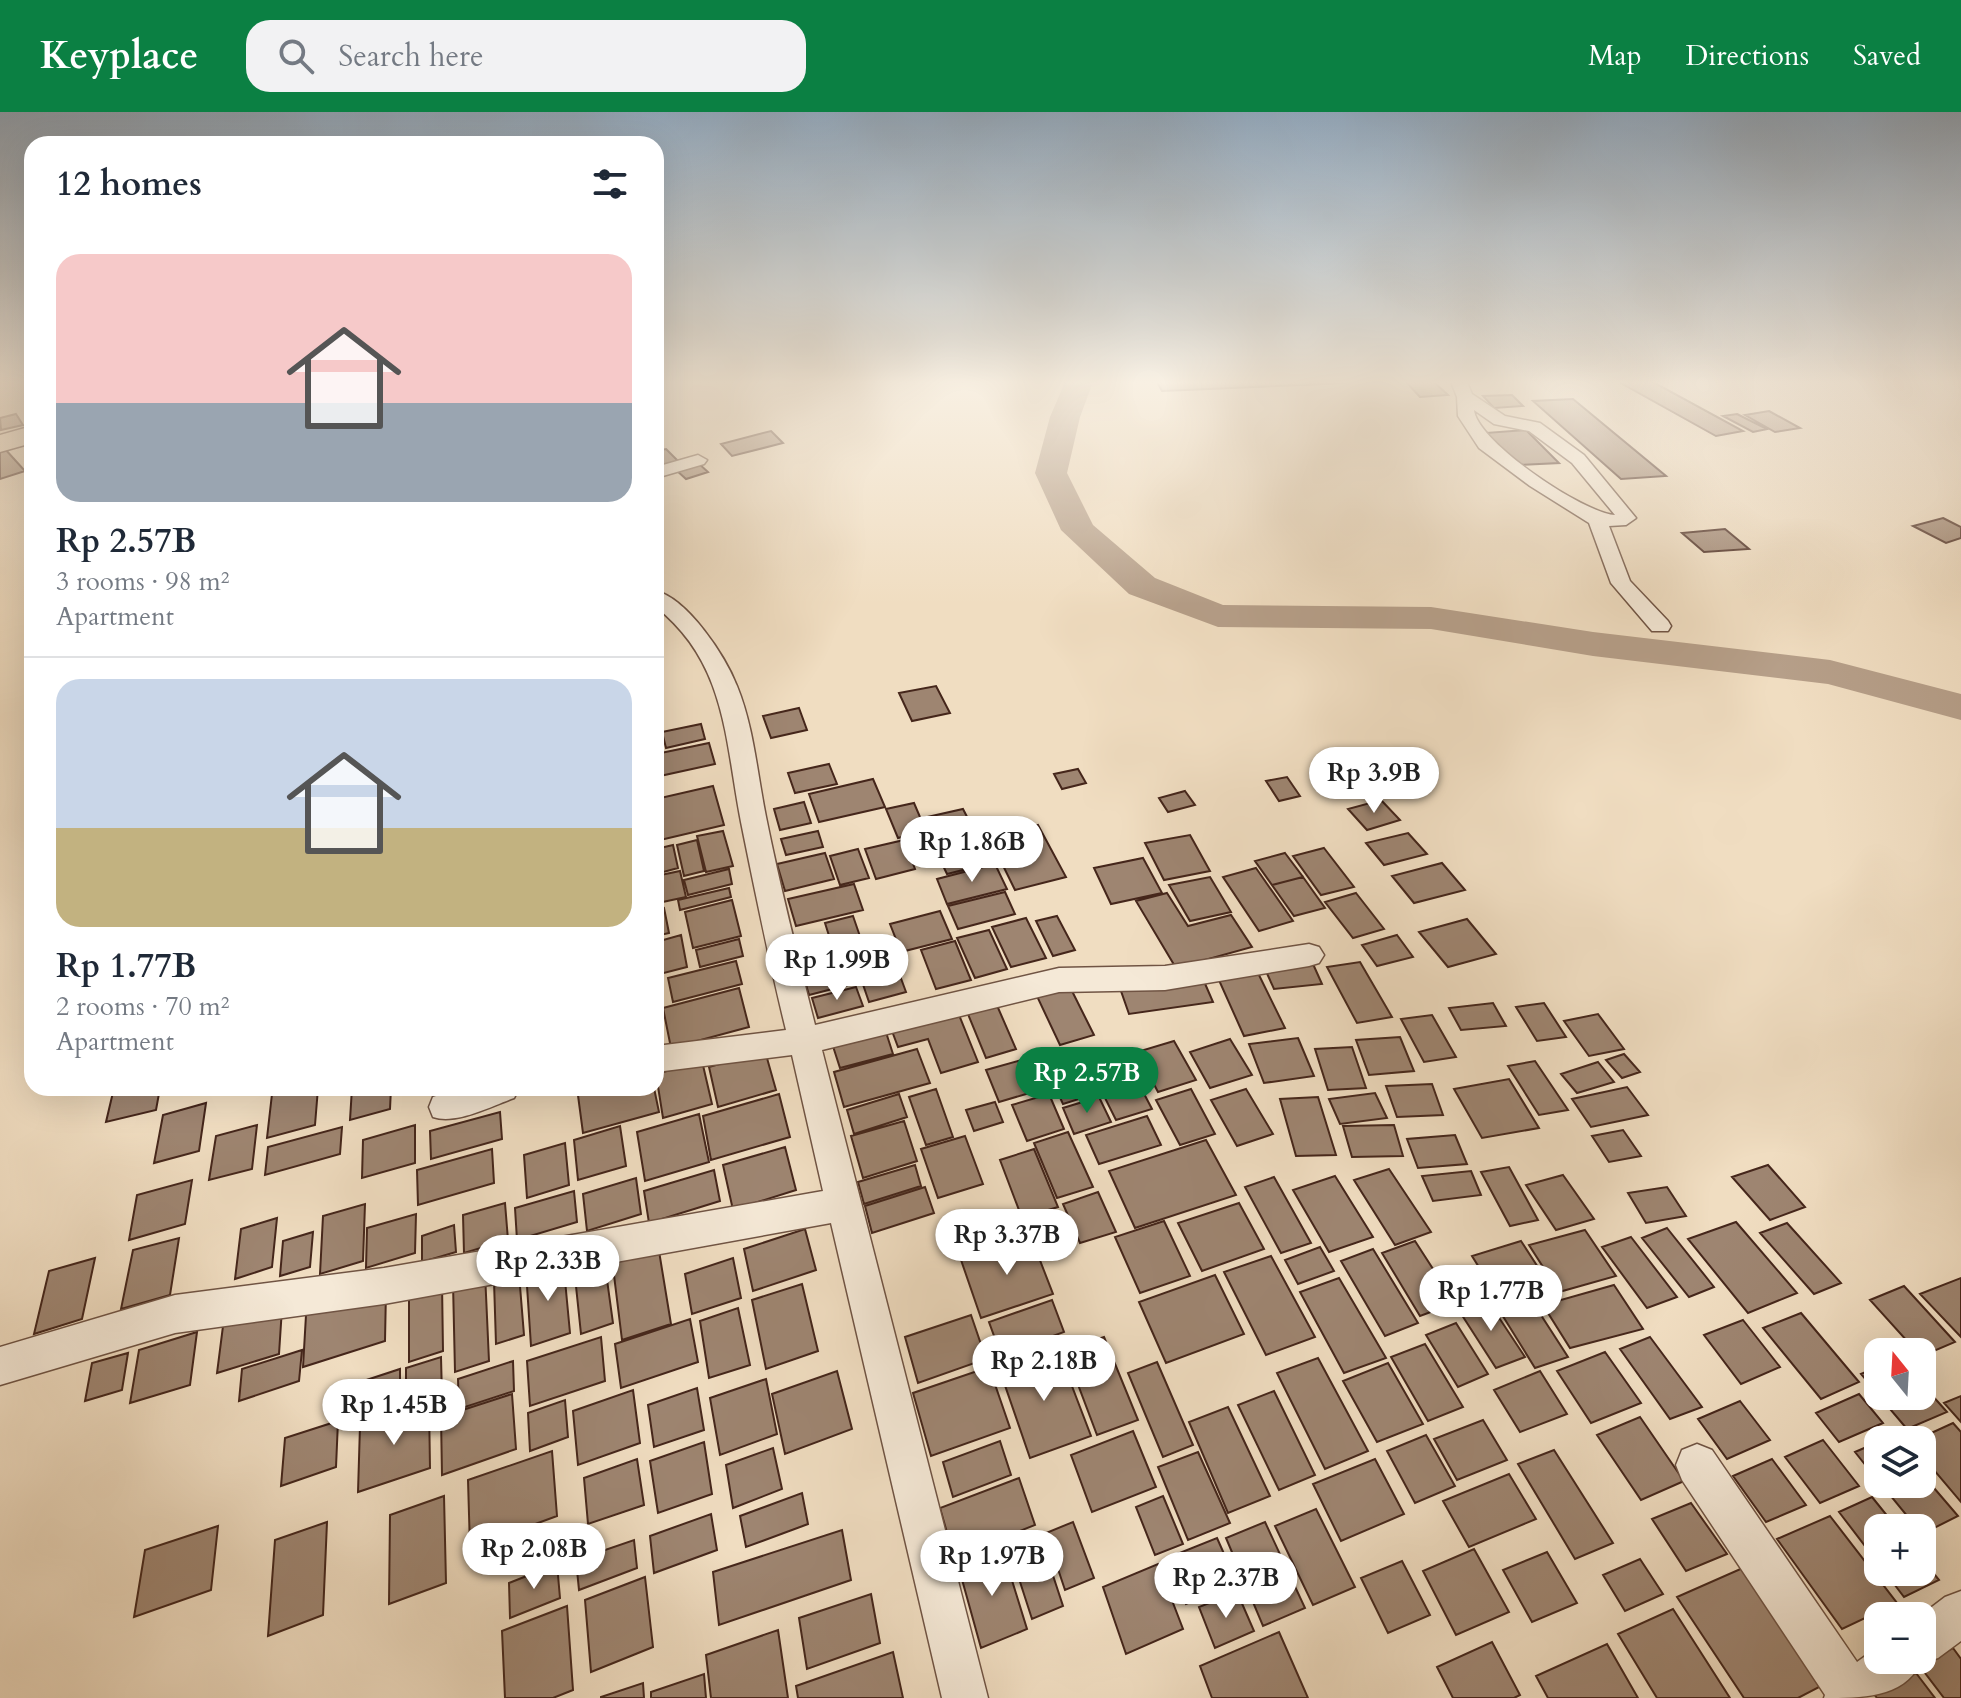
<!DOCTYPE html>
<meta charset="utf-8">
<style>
:root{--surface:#fff;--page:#f2f2f3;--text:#1f2937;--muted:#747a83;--line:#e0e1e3;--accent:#0b8043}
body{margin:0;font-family:Cardo,serif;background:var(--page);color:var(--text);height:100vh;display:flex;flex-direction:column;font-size:30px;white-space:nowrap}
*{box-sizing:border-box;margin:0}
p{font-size:26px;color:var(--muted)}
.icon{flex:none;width:44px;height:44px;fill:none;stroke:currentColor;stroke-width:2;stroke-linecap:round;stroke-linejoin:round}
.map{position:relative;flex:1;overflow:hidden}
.details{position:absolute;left:24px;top:24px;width:640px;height:960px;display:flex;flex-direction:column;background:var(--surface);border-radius:24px;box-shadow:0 8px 32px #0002}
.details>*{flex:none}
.needle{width:52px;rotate:342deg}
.tools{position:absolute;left:1864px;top:1226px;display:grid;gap:16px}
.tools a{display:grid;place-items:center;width:72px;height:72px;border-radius:16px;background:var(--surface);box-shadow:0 8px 32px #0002;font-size:40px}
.price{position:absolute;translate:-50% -68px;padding:0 18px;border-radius:28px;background:#fff;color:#222;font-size:26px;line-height:52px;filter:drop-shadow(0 2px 4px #0008)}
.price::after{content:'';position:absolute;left:50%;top:48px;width:24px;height:18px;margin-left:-12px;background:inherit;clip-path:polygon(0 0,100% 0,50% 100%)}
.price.on{background:var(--accent);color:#fff}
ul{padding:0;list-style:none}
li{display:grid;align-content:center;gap:16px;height:424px;padding:0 32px}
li+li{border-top:2px solid var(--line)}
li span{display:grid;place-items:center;height:248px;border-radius:24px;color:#555}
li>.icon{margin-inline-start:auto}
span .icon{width:144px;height:144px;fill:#fffc;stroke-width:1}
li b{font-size:34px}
h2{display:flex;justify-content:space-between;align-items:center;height:96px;padding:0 32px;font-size:34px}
header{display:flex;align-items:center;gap:48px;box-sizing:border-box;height:112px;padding:0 40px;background:var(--accent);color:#fff}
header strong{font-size:38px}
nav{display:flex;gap:44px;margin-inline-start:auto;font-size:28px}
.search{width:560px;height:72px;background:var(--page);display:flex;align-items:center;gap:20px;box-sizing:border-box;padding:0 28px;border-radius:24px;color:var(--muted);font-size:30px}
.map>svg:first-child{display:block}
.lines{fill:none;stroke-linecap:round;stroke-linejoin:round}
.river{fill:#b69f89;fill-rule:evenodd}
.building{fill:#9e8571;stroke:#45261b;stroke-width:2}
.street-casing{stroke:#705444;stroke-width:3}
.highway-casing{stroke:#45261b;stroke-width:3}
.street{fill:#f5e9d7;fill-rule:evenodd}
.highway{fill:#f0ddc1;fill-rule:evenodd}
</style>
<header>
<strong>Keyplace</strong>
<div class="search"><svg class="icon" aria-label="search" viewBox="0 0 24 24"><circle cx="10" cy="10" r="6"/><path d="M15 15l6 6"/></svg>Search here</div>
<nav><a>Map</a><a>Directions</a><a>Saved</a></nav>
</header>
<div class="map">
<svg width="1961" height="1586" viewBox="0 0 1961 1586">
<rect width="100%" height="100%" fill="#f0ddc1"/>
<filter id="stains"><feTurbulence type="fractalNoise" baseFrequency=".0025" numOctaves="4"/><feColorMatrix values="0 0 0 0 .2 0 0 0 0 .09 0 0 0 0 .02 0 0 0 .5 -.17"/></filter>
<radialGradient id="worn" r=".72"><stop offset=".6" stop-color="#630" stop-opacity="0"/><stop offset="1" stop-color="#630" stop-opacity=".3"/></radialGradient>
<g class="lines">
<path class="river" d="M1065,270H1093L1080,305L1067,361L1093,413L1155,466L1223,493L1431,495L1593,520L1830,548L1961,582V608L1828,572L1593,544L1431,517L1218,515L1129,482L1061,418L1035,361L1050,305Z"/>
</g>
<path class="building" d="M1157,270H1346V271L1162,279Z
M1406,270H1434L1448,283L1420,285Z
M1619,270H1653L1743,319L1716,324Z
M1512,283L1523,294L1494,296L1483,284Z
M1573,287L1666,364L1621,367L1533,289Z
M1769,299L1800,316L1775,320L1745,303Z
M16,302L23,313L1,318L0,306Z
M1737,302L1767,317L1753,320L1723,304Z
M1526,318L1559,351L1517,353L1485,321Z
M771,319L783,331L732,344L721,332Z
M5,337L25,359L0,367V338Z
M666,337L678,349L656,355V339Z
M697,350L708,360L686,367L675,357Z
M1943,406L1961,415V426L1946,431L1913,414Z
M1725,417L1749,437L1704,440L1682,421Z
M936,574L950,601L912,609L899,581Z
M799,596L807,618L771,626L763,604Z
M701,612L705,627L666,636L662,620Z
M709,631L715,652L660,664L656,642Z
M829,652L837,672L795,681L788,661Z
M1078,657L1086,671L1062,677L1054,662Z
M1287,665L1300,684L1279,689L1266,669Z
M873,667L885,695L819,710L809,682Z
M713,674L724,713L656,729V687Z
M1185,679L1195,693L1168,700L1159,686Z
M1381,688L1400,708L1367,718L1348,697Z
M804,690L811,711L780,718L774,697Z
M914,691L926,719L898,726L886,697Z
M963,697L978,726L936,736L923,706Z
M1038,713L1066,765L1015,778L989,725Z
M723,719L733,754L706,760L697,724Z
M818,719L823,735L786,743L781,727Z
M1408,721L1427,742L1384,753L1366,731Z
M1190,723L1210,759L1164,768L1145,731Z
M697,728L704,759L684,764L677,733Z
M904,728L915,757L876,767L865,737Z
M981,730L991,751L947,762L937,741Z
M673,733L678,756L656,762V737Z
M1324,736L1354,775L1321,783L1293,744Z
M858,737L869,766L840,773L830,744Z
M825,741L834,767L785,779L777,752Z
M1285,741L1303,765L1272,773L1255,749Z
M1143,746L1162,781L1111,792L1094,756Z
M1442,751L1465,778L1414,791L1392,764Z
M995,752L1007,777L947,792L937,767Z
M1256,756L1293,809L1259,819L1223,765Z
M729,757L732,772L688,783L684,768Z
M680,759L686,785L658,791L656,764Z
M1210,765L1231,800L1190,809L1169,773Z
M1303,765L1325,796L1294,804L1272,773Z
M854,772L863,798L796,814L788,787Z
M729,776L731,785L680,798L678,788Z
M1005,780L1015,802L958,817L948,794Z
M1167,781L1188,814L1231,803L1252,835L1176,856L1136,789Z
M1356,781L1384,817L1353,826L1325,790Z
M732,788L741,824L693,836L685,800Z
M664,796L669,821L656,824V798Z
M940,799L952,827L901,840L890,812Z
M853,804L865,839L836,846L825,811Z
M1057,804L1075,838L1053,844L1036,809Z
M1026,806L1046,846L1011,855L992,815Z
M1467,807L1496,842L1448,855L1419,820Z
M989,818L1007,857L975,866L957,826Z
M681,823L687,855L656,863V830Z
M1397,823L1413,845L1377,854L1362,833Z
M739,827L743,844L700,855L696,838Z
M955,829L971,868L936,877L921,838Z
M892,842L906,880L869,890L856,852Z
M845,848L852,872L809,883L802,859Z
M736,849L742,872L673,890L668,866Z
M1360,850L1392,905L1357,911L1327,855Z
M1313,852L1322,872L1274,877L1265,857Z
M1257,859L1285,916L1244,924L1218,866Z
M1203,867L1213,890L1129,902L1121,879Z
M1068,871L1094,923L1060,933L1035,880Z
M856,875L863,894L818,906L812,886Z
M739,876L749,915L671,936L663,896Z
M992,882L1016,937L986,946L963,890Z
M1493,891L1506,914L1461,918L1449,896Z
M1544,891L1566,925L1537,929L1516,895Z
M955,893L978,950L941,961L928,927L898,935L889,911Z
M1598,902L1624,937L1589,944L1564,909Z
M1432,903L1456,945L1424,950L1401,907Z
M883,911L893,942L840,956L830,925Z
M1400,925L1414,959L1369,963L1356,928Z
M1298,926L1314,964L1264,971L1249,932Z
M1230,927L1252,963L1210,976L1190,940Z
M1174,929L1196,968L1158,980L1137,940Z
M1352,935L1366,976L1328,978L1315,937Z
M917,937L930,971L844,995L834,960Z
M765,939L776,978L718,995L709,955Z
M1624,942L1640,960L1622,966L1606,948Z
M1130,944L1144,971L1109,982L1096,955Z
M1029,946L1043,977L999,990L986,958Z
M702,949L712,992L663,1006L656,962Z
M1535,949L1568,998L1539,1003L1508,954Z
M1598,950L1614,970L1577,981L1561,962Z
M1085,954L1098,981L1063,992L1050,964Z
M1509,967L1539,1016L1482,1026L1454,977Z
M1432,972L1443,1003L1397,1005L1386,974Z
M1627,975L1648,1003L1591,1015L1572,987Z
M114,976H160L156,998L106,1010Z
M295,976H318L315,1013L267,1026L272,982Z
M352,976H391L390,997L350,1008Z
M577,976H654L659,1000L583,1021Z
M1141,976L1152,997L1116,1008L1105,986Z
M936,977L953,1025L926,1033L909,985Z
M1191,977L1215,1022L1180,1033L1156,988Z
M1246,977L1273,1022L1237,1034L1211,988Z
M1375,981L1387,1006L1340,1012L1329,987Z
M779,982L790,1025L711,1048L703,1004Z
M899,982L907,1005L854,1022L847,998Z
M1049,982L1064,1017L1027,1029L1012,993Z
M1099,985L1111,1010L1074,1022L1063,996Z
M1318,985L1336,1043L1296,1044L1280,987Z
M995,990L1003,1010L974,1019L966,998Z
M206,991L199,1039L154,1051L163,1003Z
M500,1000L502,1027L431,1047L430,1019Z
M699,1002L709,1050L645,1069L637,1020Z
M1147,1004L1161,1033L1099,1052L1086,1023Z
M904,1009L917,1049L863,1066L851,1024Z
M257,1013L252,1057L209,1068L216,1024Z
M415,1013V1051L362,1066L363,1028Z
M1394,1013L1403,1044L1352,1045L1343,1014Z
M620,1014L626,1054L578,1068L574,1028Z
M342,1015L340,1042L265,1063L268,1035Z
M1623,1018L1641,1044L1609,1050L1592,1024Z
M1068,1020L1093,1075L1057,1086L1034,1031Z
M1455,1023L1467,1052L1418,1056L1407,1027Z
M965,1024L983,1072L938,1086L921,1037Z
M1206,1028L1236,1083L1135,1116L1109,1059Z
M565,1031L569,1073L527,1086L524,1043Z
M785,1035L796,1078L733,1098L723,1053Z
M492,1037L494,1071L418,1093L417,1058Z
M1034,1037L1058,1095L1022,1106L1000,1048Z
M915,1053L921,1074L864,1092L858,1070Z
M1768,1053L1805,1095L1770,1108L1732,1065Z
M1509,1055L1538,1108L1510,1114L1481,1060Z
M1389,1057L1431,1120L1395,1133L1354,1068Z
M714,1058L720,1089L649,1111L644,1079Z
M1471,1059L1481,1083L1433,1089L1422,1064Z
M1563,1063L1594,1107L1556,1118L1526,1073Z
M1335,1064L1373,1125L1329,1140L1293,1078Z
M1274,1065L1311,1131L1281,1141L1245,1075Z
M636,1066L641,1102L587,1119L583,1082Z
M192,1068L185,1112L129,1128L137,1083Z
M925,1075L934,1101L872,1121L865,1094Z
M1667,1075L1686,1104L1646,1111L1628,1081Z
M574,1079L577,1110L517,1128L515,1096Z
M1098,1080L1116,1120L1080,1131L1063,1092Z
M505,1091L508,1128L464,1141L463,1103Z
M1239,1091L1264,1137L1202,1159L1178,1111Z
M365,1092L363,1149L320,1162L323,1104Z
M416,1102L415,1141L366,1156L367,1116Z
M277,1106L272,1155L235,1167L241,1117Z
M1164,1109L1190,1164L1140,1181L1115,1125Z
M1736,1110L1797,1181L1748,1201L1688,1127Z
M1787,1111L1841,1171L1814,1182L1760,1121Z
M454,1113L456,1140L422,1150V1124Z
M1667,1116L1714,1175L1689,1185L1642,1126Z
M805,1117L816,1158L753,1179L744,1137Z
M1585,1118L1616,1164L1559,1180L1529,1133Z
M313,1120L310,1155L280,1164L283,1129Z
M1031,1125L1053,1182L981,1206L961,1148Z
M1631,1125L1677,1185L1647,1196L1602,1135Z
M179,1126L170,1183L121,1197L133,1138Z
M1415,1129L1455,1191L1420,1204L1382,1141Z
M1521,1129L1545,1166L1495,1181L1472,1144Z
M658,1133L671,1212L622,1228L612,1147Z
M1320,1135L1334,1159L1298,1172L1285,1148Z
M1373,1137L1418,1211L1385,1224L1341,1149Z
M1271,1144L1315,1225L1266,1243L1224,1160Z
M95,1146L82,1207L34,1222L49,1159Z
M604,1146L613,1211L581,1222L574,1155Z
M733,1146L741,1186L692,1202L685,1162Z
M563,1147L570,1221L531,1234L526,1159Z
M485,1161L489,1249L455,1260L453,1171Z
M519,1162L524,1223L496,1232L494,1169Z
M1215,1163L1244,1222L1166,1251L1139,1190Z
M1339,1166L1386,1246L1344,1261L1300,1180Z
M1961,1166V1225L1920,1182Z
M442,1171L443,1239L409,1250V1181Z
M802,1172L818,1239L766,1257L752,1188Z
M1614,1173L1643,1217L1570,1236L1543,1193Z
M1904,1174L1955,1230L1922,1244V1240H1917L1870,1188Z
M386,1178L385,1229L303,1255L306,1203Z
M1528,1183L1568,1245L1535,1256L1496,1193Z
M1486,1186L1525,1245L1496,1256L1458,1197Z
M1052,1188L1064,1220L1001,1243L989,1210Z
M282,1196L279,1242L217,1261L223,1214Z
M738,1196L750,1253L709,1266L700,1209Z
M1801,1201L1859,1270L1821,1287L1763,1216Z
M971,1203L986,1247L918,1271L905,1225Z
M690,1207L698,1250L621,1276L615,1232Z
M1743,1208L1780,1255L1741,1272L1704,1223Z
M1456,1211L1488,1262L1458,1275L1426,1223Z
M197,1220L190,1273L130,1291L139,1238Z
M601,1225L605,1269L530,1294L527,1249Z
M1104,1225L1138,1308L1097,1323L1065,1238Z
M1650,1225L1702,1295L1670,1307L1620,1237Z
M1425,1232L1463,1295L1428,1309L1391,1245Z
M1057,1235L1091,1324L1030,1346L999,1256Z
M302,1238L299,1269L239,1289L242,1257Z
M1605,1240L1641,1291L1591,1311L1557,1259Z
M128,1241L122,1278L85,1289L92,1251Z
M441,1245L442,1284L406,1296V1256Z
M1318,1246L1368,1339L1325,1357L1277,1261Z
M513,1249L514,1279L459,1297L458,1267Z
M1157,1250L1193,1333L1163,1345L1128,1261Z
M1388,1251L1423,1312L1377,1330L1343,1269Z
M989,1255L1010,1316L931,1344L913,1281Z
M1878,1255V1282L1861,1262Z
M400,1257V1291L341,1311L342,1276Z
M837,1259L852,1317L785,1342L772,1282Z
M1540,1259L1567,1302L1520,1320L1494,1278Z
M766,1267L777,1322L720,1343L710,1286Z
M1922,1272L1947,1300L1907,1317L1879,1284H1922Z
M697,1276L704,1318L654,1335L648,1293Z
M633,1278L640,1331L578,1353L573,1299Z
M1274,1279L1315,1363L1279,1378L1238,1293Z
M512,1282L516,1337L442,1363L441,1305Z
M1859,1282L1883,1311L1839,1330L1816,1301Z
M1961,1284V1310L1944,1291Z
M565,1288L568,1325L530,1339L528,1301Z
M1740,1289L1770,1328L1727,1347L1698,1307Z
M429,1291L430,1356L358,1380L360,1314Z
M1228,1295L1270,1384L1228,1401L1189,1310Z
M1640,1305L1684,1369L1641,1388L1597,1323Z
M1483,1308L1507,1348L1457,1368L1434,1327Z
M338,1309L336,1355L281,1374L285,1326Z
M1953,1311L1961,1320V1390L1922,1344V1328H1916Z
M1133,1319L1156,1375L1092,1400L1071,1343Z
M1426,1323L1455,1374L1415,1391L1387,1339Z
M1823,1328L1859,1374L1820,1391L1785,1345Z
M1000,1329L1011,1363L953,1385L943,1350Z
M704,1330L712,1382L658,1401L650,1349Z
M1878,1330V1369L1855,1340Z
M773,1336L782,1377L733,1396L726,1353Z
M1554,1338L1613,1431L1575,1447L1518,1352Z
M552,1339L557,1404L470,1436L468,1368Z
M1198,1340L1230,1411L1188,1428L1158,1355Z
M637,1347L644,1393L588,1412L584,1366Z
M1375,1347L1404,1402L1341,1429L1313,1372Z
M1772,1347L1806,1393L1766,1410L1733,1364Z
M1509,1362L1536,1407L1469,1435L1443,1389Z
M1922,1362L1958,1404L1922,1422V1416H1917L1881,1372H1922Z
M1019,1366L1035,1413L954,1445L940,1396Z
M802,1381L808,1412L746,1435L740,1404Z
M444,1384L446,1471L389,1492L390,1403Z
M1163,1384L1183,1432L1155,1443L1136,1395Z
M1872,1385L1897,1416H1878V1451L1839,1400Z
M1691,1391L1727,1442L1686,1459L1652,1407Z
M1316,1397L1355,1475L1313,1493L1275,1414Z
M711,1402L717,1438L654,1461L650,1424Z
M1830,1404L1897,1491L1842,1517L1777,1427Z
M327,1410L323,1503L268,1524L275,1428Z
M1073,1410L1094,1466L1065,1478L1046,1421Z
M1265,1410L1305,1496L1263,1514L1226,1426Z
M218,1414L211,1478L134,1505L145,1438Z
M842,1418L851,1468L719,1513L713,1460Z
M1040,1424L1063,1494L1032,1507L1009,1436Z
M1217,1426L1237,1471L1186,1492L1167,1446Z
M634,1428L637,1456L579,1478L576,1448Z
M1002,1436L1027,1517L981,1536L958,1453Z
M1474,1437L1509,1500L1456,1523L1423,1459Z
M1547,1440L1577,1491L1532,1510L1503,1458Z
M1640,1447L1663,1482L1625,1499L1603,1463Z
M1922,1447L1939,1468L1904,1485L1885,1460H1922Z
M1402,1449L1430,1503L1388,1521L1361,1466Z
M557,1452L560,1486L510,1506L509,1471Z
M1158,1452L1183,1517L1126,1542L1103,1475Z
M1745,1455L1827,1571L1798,1586H1744L1677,1485Z
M645,1465L653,1535L591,1560L585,1488Z
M1237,1480L1254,1519L1215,1536L1199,1495Z
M871,1482L880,1531L807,1557L799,1506Z
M567,1494L573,1578L553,1586H505L502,1519Z
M1673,1497L1730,1586H1657L1618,1522Z
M778,1518L788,1586H711L706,1543Z
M1279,1520L1308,1586H1212L1200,1554Z
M1492,1530L1520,1583L1514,1586H1453L1437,1555Z
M1607,1532L1638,1586H1548L1536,1564Z
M1953,1536L1961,1547V1586H1944L1919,1553Z
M893,1540L903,1586H798L796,1574Z
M1916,1561L1935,1586H1877L1874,1582Z
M704,1562L706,1586H651V1580Z
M643,1571L644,1586H601V1585Z"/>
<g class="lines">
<g class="street-casing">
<path id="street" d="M1451,270H1467L1472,282L1505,304L1540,311L1584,343L1636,406L1626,413L1609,414L1630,469L1668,509L1671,514L1668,519H1652L1611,471L1589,411L1530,374L1479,336L1458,304L1457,285ZM1474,298L1494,312L1529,319L1572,351L1615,403C1585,402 1477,330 1474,298Z
M698,343L707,348L704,352L656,366V355Z
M656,479C688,487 726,545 737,574C754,616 757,661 766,705C780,775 798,845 815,913L1059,856L1165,854L1309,832L1319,835L1324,843L1319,851L1309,854L1165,878L1059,880L822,938L988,1586H942L831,1111L384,1192L175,1221L0,1273V1235L175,1183L384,1156L823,1079L792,943L656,960V934L786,918C769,849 755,779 741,710C725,629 727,551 656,495Z
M460,976H519L514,986C492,994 456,1013 433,1005L429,995L433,985Z
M1697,1332L1712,1338L1857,1550L1878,1535V1548H1922V1504H1920L1945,1485L1961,1479V1529L1938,1546L1920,1552C1903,1586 1861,1586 1824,1586L1825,1583L1682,1368L1676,1353L1682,1338Z"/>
</g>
<g class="highway-casing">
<path id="highway" d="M32,314V331L0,340V323Z"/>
</g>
<use href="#street" class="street"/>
<use href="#highway" class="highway"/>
</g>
<linearGradient id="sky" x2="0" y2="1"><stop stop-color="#94acc2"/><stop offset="0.55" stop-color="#f8f0e3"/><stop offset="1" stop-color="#f8f0e3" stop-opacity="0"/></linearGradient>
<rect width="1961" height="492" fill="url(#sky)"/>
<rect width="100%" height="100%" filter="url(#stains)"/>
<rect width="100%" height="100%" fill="url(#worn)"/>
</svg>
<div class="tools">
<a><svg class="needle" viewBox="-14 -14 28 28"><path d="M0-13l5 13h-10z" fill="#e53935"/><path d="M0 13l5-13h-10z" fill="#747a83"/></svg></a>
<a><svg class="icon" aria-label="layers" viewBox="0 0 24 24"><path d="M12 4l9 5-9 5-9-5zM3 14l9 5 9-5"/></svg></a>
<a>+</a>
<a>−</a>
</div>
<b class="price" style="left:1374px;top:703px">Rp 3.9B</b>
<b class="price" style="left:972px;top:772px">Rp 1.86B</b>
<b class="price" style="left:837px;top:890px">Rp 1.99B</b>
<b class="price on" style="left:1087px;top:1003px">Rp 2.57B</b>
<b class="price" style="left:1007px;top:1165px">Rp 3.37B</b>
<b class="price" style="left:548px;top:1191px">Rp 2.33B</b>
<b class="price" style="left:1491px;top:1221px">Rp 1.77B</b>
<b class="price" style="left:1044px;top:1291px">Rp 2.18B</b>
<b class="price" style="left:394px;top:1335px">Rp 1.45B</b>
<b class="price" style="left:534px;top:1479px">Rp 2.08B</b>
<b class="price" style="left:992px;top:1486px">Rp 1.97B</b>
<b class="price" style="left:1226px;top:1508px">Rp 2.37B</b>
<section class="details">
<h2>12 homes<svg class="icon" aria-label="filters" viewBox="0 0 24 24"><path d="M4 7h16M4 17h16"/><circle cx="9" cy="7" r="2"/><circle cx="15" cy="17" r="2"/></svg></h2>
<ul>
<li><span style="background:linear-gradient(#f6c9c9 60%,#9aa5b1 0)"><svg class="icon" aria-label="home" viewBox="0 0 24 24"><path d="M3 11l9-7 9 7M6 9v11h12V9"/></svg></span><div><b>Rp 2.57B</b><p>3 rooms · 98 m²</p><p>Apartment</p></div></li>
<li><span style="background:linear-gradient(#c9d6e8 60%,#c2b280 0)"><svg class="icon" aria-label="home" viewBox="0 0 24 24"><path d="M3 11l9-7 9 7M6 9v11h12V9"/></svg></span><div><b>Rp 1.77B</b><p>2 rooms · 70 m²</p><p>Apartment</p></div></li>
</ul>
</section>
</div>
